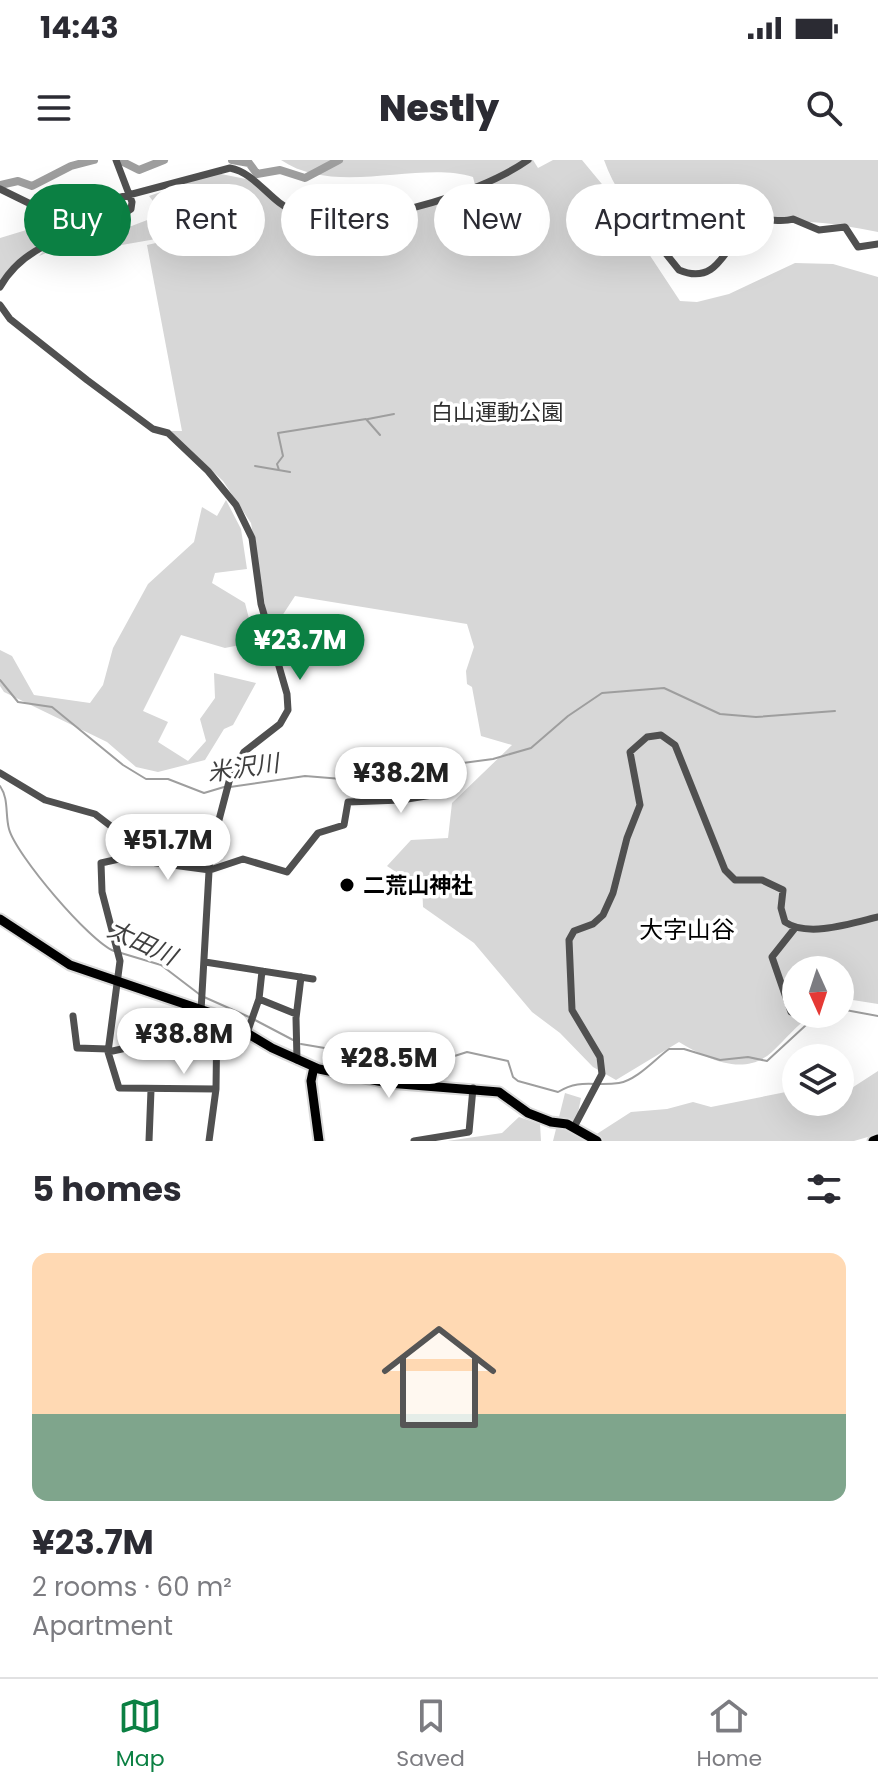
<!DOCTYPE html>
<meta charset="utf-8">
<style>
:root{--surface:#fff;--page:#f7f7f7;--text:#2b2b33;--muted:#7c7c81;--line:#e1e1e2;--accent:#0b8043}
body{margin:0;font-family:Poppins,"Noto Sans JP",sans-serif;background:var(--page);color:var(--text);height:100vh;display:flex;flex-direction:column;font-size:30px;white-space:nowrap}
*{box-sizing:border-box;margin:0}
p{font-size:26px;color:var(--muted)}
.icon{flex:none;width:44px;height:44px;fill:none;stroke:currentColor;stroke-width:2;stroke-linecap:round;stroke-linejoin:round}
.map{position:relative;height:981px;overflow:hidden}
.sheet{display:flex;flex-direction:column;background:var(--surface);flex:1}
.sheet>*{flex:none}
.hud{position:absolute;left:24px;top:24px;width:830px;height:72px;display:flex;gap:16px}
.needle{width:52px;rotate:177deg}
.tools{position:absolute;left:782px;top:796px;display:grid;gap:16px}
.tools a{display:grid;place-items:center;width:72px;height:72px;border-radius:50%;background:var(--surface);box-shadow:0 8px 32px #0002;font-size:40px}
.price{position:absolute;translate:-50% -68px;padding:0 18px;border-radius:28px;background:#fff;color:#222;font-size:26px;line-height:52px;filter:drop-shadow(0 2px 4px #0008)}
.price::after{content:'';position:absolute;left:50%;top:48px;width:24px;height:18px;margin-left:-12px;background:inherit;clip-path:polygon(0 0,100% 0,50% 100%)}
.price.selected{background:var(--accent);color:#fff}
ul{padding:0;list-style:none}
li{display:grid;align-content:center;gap:16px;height:424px;padding:0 32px}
li span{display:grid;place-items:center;height:248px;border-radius:16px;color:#555}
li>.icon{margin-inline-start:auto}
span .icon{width:144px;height:144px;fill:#fffc;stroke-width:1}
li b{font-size:34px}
h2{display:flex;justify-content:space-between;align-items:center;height:96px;padding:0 32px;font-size:34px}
.chip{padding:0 28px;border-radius:36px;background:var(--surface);box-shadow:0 8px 32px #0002;font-size:28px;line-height:72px}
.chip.selected{background:var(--accent);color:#fff}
.status{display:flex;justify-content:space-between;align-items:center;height:56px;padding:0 40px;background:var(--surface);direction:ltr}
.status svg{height:22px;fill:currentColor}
header{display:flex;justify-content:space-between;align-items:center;height:104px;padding:0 32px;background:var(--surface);font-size:36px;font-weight:800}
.tabs{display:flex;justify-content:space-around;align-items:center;height:112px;border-top:2px solid var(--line);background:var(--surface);font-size:22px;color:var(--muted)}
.tabs a{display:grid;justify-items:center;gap:4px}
.tabs .selected{color:var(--accent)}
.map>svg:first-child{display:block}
.green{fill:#d7d7d7}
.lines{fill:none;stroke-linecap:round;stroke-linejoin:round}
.stream{stroke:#9e9e9e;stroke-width:2}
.river{stroke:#9e9e9e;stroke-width:8}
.major-casing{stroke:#dbdbdb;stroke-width:13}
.minor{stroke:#505050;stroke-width:7}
.major{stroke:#000;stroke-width:9}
.poi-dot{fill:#000;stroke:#fff;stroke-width:3}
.labels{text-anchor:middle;stroke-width:7;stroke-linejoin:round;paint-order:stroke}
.park-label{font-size:22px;fill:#2e2e2e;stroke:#fff}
.poi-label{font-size:22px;font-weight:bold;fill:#000;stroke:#fff;text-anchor:start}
.water-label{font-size:24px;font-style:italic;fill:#3f3f3f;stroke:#fff}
.neighbourhood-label{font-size:24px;fill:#000;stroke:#fff}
</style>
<div class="status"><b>14:43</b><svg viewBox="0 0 49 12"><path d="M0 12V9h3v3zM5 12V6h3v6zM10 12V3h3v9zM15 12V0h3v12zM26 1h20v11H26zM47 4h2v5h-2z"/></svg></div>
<header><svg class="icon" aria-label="menu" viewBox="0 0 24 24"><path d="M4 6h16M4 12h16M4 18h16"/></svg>Nestly<svg class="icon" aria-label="search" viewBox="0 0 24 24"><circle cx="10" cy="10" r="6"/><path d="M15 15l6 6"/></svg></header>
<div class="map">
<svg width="878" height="981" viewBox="0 0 878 981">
<rect width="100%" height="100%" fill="#fff"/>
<path class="green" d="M281,0H533L538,8L553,0H582L606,29L680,141L697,142L729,134L795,103L833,104L878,117V844L840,838V810H796V854H814C795,866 788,877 772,892C743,918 706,898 679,882L616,920L593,907L560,873L532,852L474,783L423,747L422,721L402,716L387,706L411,680L448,678L452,643L512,585L481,576L472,527L467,524L466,511L474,487L467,464L295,436L280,459L268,462L251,363L223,321L171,271H182L147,85L236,65L93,90L71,83L39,96L56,78L126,62L129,67L163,54L149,36L216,13L251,20L302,60L311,61L399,55L475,25L473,17C420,0 335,37 281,0Z
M604,0H878V72C852,67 825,61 798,62C716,64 640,101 604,0Z
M33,68L43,82L11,109L0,131V78Z
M226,340L241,369L247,409L215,413L212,423L245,443L255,482L225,488L181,475L143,551L168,562L158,582L188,601L206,581L200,559L215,538L214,513L256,523L233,565L224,569L205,600L158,612L136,607L107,582L4,532L0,526V490L12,496L34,535L90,543L103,525L113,488L148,424L194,382L202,347L217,356Z
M878,911V974L854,981H553L565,933L581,938L574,973L589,979L631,952L667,949L693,942L711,947L796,930V942H840V930L844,933Z
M519,957L540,964L541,981H447L502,973Z"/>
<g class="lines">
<path class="stream" d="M368,259L394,254
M255,306L290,312
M279,310L277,304L283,296L278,273L366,259L380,275
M0,520L18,542L52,547L123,605L146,619H168L204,633L224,627
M0,626C9,639 5,654 9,669C16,695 90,782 114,791
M230,627L305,616L342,619L493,599L531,588L568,556L602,533L664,528L720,554L756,557L835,551
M121,793L161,805L199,834
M204,837L249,857
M840,849L878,856
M255,860L295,881
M301,884L413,903L442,900L467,892L508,901L513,917L518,921L558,932C581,918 594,927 619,923C637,920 655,899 669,889H684L720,900L748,897L767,901L818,854"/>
<path class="river" d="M119,0L139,10L164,0
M232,0L249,3L257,14L280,10L305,18L339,0
M0,25L18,21L32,26L71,6L94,0"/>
<g class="major-casing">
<path id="major" d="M0,759L70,805L217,855L272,888L319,909L388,923L499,932L528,953L551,962L567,964L597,981
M314,907L311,921L319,981
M873,981L878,979"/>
</g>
<path class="minor" d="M0,29L47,52L61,53L230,8C256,13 270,42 295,52C352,74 479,35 528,0
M663,90L679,110C723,129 727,73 755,62C766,57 780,63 793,59L819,70L845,67L858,87L878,84
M0,127C30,74 86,79 131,49L132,42L116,0
M0,145L10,159L87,220L153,269L168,273L208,311L236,345L252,378L261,444L287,534L288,550L280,564L244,592L230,618L210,694L201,851
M0,613L45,640L95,654L116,670L137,695L150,702L210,710L243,699L287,712L318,673L344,665L348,642L401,640L451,632
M137,695L101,703L102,732L120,801L108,892L119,928L216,929
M795,768L772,797L791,852L810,856
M205,802L313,819
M262,811L259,839L296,854
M73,856L77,888L108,889
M247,873L259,839
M108,892L163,880L193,883L216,878
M297,900L296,858L301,817
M574,967L602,914L600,897L572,850L569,780L574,771L593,764L603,755L613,733L627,678L640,645L630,592L647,577L661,575L675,585L725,710L735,720H762L783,730L781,748L785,762C808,778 853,763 878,757
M149,981L151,930
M209,981L216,929L217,855
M414,981L469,972L473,928"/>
<use href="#major" class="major"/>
</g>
<circle class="poi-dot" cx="347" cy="725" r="8"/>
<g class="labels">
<g class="park-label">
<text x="497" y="260">白山運動公園</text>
</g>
<g class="poi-label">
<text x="363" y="733">二荒山神社</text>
</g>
<g class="water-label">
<text transform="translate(243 608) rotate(-8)" y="8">米沢川</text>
<text transform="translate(142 783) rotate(25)" y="8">太田川</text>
</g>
<g class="neighbourhood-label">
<text x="687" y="778">大字山谷</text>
</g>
</g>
</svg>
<div class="tools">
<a><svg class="needle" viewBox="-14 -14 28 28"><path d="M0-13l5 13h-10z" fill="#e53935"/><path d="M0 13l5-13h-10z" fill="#7c7c81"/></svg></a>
<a><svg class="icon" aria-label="layers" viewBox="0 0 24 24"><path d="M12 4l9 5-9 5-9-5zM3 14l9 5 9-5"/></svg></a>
</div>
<b class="price selected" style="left:300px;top:522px">¥23.7M</b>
<b class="price" style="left:401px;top:655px">¥38.2M</b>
<b class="price" style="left:168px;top:722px">¥51.7M</b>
<b class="price" style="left:184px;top:916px">¥38.8M</b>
<b class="price" style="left:389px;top:940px">¥28.5M</b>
<div class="hud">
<a class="chip selected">Buy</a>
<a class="chip">Rent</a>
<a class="chip">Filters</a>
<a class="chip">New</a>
<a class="chip">Apartment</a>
</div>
</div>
<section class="sheet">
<h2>5 homes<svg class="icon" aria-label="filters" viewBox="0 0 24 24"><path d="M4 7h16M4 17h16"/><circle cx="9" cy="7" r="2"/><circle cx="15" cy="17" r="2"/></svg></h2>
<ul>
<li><span style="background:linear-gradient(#ffd9b3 65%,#7fa58c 0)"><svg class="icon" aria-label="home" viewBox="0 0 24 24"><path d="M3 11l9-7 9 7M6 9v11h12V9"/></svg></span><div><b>¥23.7M</b><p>2 rooms · 60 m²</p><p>Apartment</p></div></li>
</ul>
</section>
<nav class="tabs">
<a class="selected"><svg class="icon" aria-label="map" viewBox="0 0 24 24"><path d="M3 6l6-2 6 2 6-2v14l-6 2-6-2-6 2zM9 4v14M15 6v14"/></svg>Map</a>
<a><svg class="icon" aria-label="saved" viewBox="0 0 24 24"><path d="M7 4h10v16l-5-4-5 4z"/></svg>Saved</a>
<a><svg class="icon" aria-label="home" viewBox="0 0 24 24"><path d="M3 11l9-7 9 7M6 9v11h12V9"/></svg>Home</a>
</nav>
